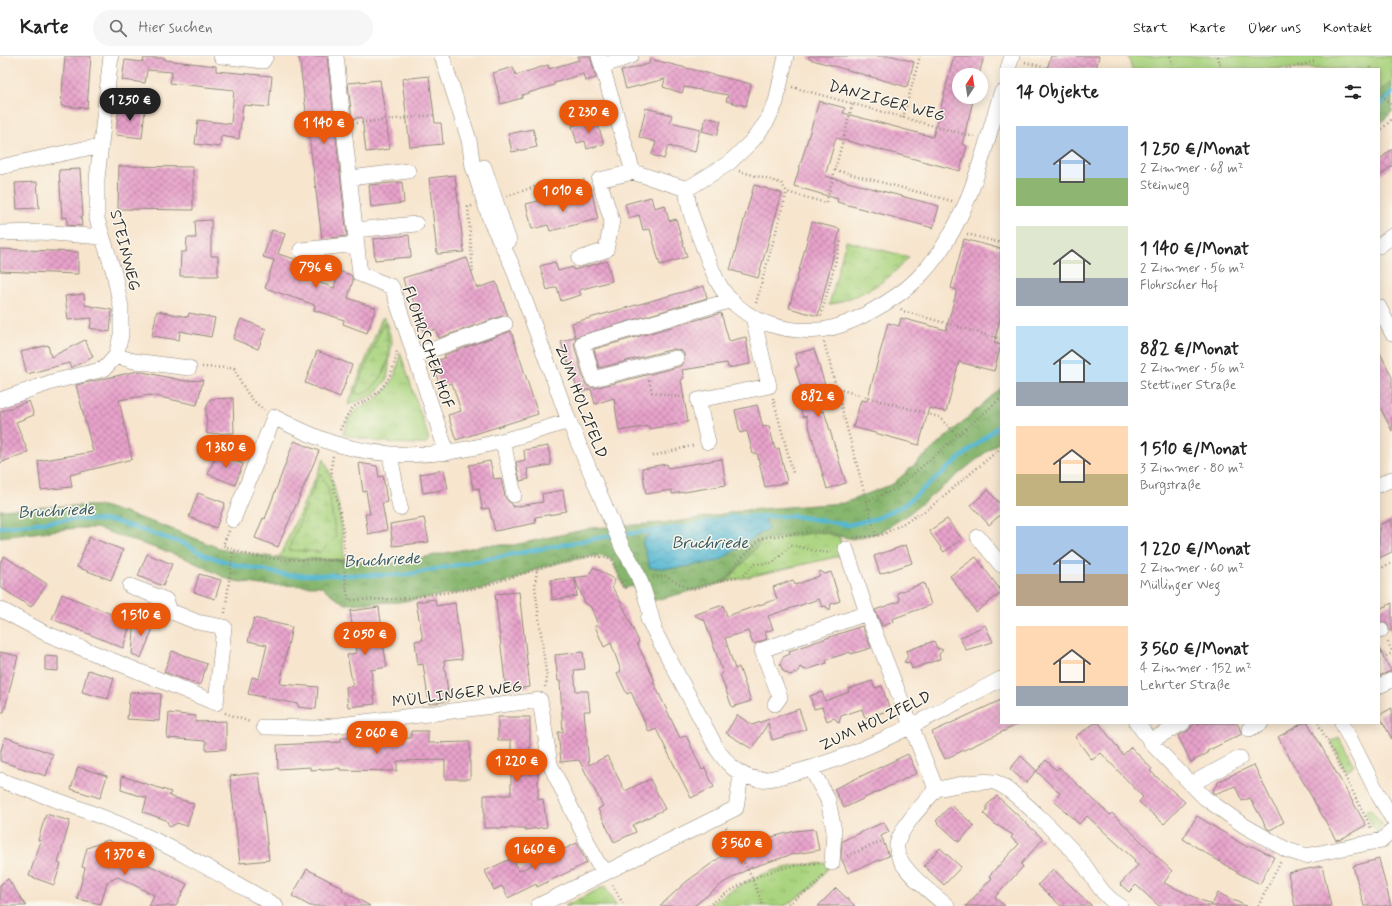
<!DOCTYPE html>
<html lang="de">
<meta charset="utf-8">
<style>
:root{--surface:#fff;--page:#f6f6f6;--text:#222;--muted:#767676;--line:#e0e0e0;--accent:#ea580c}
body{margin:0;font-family:Mynerve,sans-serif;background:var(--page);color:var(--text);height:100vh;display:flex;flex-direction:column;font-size:15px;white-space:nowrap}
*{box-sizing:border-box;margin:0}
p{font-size:13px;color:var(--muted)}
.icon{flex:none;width:22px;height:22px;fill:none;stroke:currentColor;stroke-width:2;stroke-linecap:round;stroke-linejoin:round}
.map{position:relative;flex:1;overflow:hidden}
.drawer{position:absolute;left:1000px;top:12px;width:380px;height:656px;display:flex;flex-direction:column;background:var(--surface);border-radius:0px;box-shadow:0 2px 10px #0003}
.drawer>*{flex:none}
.needle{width:26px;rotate:12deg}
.fabs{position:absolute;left:952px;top:12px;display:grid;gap:8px}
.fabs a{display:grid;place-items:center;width:36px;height:36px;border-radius:50%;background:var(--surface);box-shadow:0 2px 10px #0003;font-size:20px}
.price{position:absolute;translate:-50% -34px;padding:0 9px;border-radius:14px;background:var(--accent);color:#fff;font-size:13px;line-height:26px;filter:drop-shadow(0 1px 2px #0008)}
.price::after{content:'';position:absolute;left:50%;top:24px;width:12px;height:9px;margin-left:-6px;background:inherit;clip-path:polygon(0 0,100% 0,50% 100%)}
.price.current{background:#222;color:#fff}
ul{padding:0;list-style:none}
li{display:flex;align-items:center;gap:12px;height:100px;padding:0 16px}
li span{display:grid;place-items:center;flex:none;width:112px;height:80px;border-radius:0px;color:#555}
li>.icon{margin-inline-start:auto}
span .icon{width:48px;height:48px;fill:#fffc;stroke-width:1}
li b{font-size:17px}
h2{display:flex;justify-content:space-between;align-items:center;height:48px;padding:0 16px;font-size:17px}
header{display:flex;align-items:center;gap:24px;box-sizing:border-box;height:56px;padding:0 20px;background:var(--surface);border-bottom:1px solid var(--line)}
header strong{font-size:19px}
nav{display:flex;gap:22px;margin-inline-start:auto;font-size:14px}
.search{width:280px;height:36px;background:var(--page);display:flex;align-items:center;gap:10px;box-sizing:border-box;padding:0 14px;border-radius:22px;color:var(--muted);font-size:15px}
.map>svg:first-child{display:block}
.grass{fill:url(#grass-tufts);stroke:#6a8055}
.forest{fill:url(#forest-crowns);stroke:#59704c}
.wetland{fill:url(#wetland-marsh);stroke:#6a8055}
.park{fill:url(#park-crowns);stroke:#6a8055}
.garden{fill:#aad47f;stroke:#6a8055}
.water{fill:url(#water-waves);stroke:#40717e}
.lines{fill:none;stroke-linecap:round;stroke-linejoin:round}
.stream{stroke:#54b7d2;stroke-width:4.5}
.building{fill:url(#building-cross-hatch)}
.minor-casing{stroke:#91887c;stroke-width:16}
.path{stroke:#91887c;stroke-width:2.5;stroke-dasharray:1 3;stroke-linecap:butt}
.minor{stroke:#fff;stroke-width:15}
.labels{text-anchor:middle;stroke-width:3;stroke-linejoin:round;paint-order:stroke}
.street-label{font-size:16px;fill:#2b2b2b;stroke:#fbf7ec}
.water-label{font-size:17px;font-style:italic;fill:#395c65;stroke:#fbf7ec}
</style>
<header>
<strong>Karte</strong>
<div class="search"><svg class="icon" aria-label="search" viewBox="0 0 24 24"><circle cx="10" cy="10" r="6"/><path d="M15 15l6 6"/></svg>Hier suchen</div>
<nav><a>Start</a><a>Karte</a><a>Über uns</a><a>Kontakt</a></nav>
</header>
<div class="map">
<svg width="1392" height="850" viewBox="0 0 1392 850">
<defs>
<pattern id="grass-tufts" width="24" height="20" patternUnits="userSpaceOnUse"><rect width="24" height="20" fill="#aad47f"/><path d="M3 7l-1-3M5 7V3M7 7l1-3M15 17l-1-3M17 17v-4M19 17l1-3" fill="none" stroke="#92b66e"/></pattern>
<pattern id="forest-crowns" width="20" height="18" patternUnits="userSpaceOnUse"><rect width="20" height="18" fill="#87b66e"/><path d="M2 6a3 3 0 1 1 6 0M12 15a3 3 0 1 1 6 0" fill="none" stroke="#6f945b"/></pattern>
<pattern id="wetland-marsh" width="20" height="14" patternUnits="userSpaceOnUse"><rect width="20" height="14" fill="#aad47f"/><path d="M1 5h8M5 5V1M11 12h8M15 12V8" fill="none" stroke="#92b66e"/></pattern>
<pattern id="park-crowns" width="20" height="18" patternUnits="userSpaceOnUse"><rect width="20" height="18" fill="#aad47f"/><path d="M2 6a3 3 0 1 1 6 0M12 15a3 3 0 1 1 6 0" fill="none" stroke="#92b66e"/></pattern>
<pattern id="water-waves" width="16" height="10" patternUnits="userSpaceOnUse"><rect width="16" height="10" fill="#54b7d2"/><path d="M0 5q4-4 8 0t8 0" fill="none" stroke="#4695ab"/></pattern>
<pattern id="building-cross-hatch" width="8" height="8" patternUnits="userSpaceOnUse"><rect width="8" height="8" fill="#e8a2cb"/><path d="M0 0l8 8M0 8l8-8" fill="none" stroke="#bc84a5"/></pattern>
</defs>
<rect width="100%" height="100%" fill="#fbf7ec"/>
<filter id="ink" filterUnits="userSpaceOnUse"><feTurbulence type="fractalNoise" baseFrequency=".025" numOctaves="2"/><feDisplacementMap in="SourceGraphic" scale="8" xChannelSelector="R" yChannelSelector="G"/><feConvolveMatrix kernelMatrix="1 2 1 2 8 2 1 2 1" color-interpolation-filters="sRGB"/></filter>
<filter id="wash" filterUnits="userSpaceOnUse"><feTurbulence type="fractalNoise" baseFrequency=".012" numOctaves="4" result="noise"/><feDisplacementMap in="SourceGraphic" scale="16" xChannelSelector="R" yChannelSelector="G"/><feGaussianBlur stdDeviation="0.9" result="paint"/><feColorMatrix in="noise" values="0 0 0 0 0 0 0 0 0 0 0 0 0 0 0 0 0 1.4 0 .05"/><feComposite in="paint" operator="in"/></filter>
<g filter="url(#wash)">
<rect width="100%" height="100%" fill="#f7e5ce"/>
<path class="grass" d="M382,262H385L392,285L387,324L374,339L348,349Z
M324,403C339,435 342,469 344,504L279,502Z
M1339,681L1354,710L1345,714L1331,685Z
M1370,753L1382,768L1377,779L1365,756Z
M832,807L814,830L785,850H708C753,818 776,809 832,807Z
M605,830L616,850H565Z"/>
<path class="forest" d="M1392,25V56L1379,69V36Z
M1001,332V384L906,460L880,476L853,483L819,476L763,484L726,526L652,545L632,530L624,532L612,504L605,501L594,500L562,506L537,513L514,524L479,534L398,546L346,548L337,543L321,530L261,529L230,524L185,502L96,472H76L0,481V454L61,450H103L164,470L224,494L279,502L395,507L486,489H514L592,472L676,466L746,454L844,447L893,428Z"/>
<path class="wetland" d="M384,266C393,295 390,324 361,339L355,337Z
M320,417L328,432L336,481L321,496L288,494Z"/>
<path class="park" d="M846,185L909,201C903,207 898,213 891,219C875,233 850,243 829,249Z
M400,296L429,383L425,388C396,388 370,386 343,378C346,370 349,359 356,354C362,350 370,348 375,344C391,333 399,314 400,296Z
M819,476L839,480L845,499L726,526L763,484Z"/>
<path class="garden" d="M1128,0H1392V25L1379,36V13H1132Z"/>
<path class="water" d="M731,461H764L769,472L719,505L678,512H650L642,485L654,474L686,471Z"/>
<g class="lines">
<path class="stream" d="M1379,50L1392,37
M0,471L74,463L114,465L185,488L205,499L236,509L287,519H405L608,480L686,471L731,461L795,460L848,469L878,462L904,449L1001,368"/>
</g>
<g id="blocks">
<path class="building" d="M65,0H91L87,52L61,50Z
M299,0H327L347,180L322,183Z
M578,0H590L596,22L585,25L583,18L554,27V29L522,39V42L501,48L493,17L513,11L516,19L548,9L549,13L579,4Z
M809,0H893L914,6L907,31L809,3Z
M954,0H984L979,19H959V41H974L962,88L967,90L960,115L836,82L825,120L939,150L933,172L837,146L838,143L794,130L819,45L845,52L843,57L933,81Z
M1051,0H1099L1096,13H1047Z
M144,2H165V4L216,10V15L272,20L269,51L243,49L239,83L221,80L220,91L195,88L198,64L231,68L234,34L170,27L172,16L147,14L145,27L122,24L125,4L143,6Z
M650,3L751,28L746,50L726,45L728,39L684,31L682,37L663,31L665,23L626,33L621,15L649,8Z
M429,20L435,67H441L443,88L410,91L402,23Z
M380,24L390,93L366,96L362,61L352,63L348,27Z
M119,49L145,53L142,82L116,79Z
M646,52L672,59L670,66L700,73L695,96L668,90L664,103L652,99L656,86L639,81Z
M706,61L721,65L717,79L702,75Z
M596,63L604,88L587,93L585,85L577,87L572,70Z
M533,73L537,91L512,96L508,78Z
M1392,93V110L1379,121V104Z
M119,110L193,111V154L118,153Z
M80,113L83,160H81L82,170L67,169V161L62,162L59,114Z
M455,119L464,196L437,198L429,122Z
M37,126L39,152L17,153L15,127Z
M402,126L404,147L371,151L369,129Z
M754,129L782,137L758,222L730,214Z
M592,137L598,163L550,175L548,169L532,173L526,148L543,144L544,149Z
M651,141L654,152L665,149L669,165L676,163L687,201L660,209L650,173L643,174L639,159L629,162L625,148Z
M211,164V200H218V220H180L181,196H186L187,182H196L195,165Z
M812,166L840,173L818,260L789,252Z
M272,174L285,178L278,198L298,204L294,217L334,232L339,215L351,219L353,224L348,242L376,252L367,277L343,268L344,264L314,254L315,249L265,232L274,204L263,201Z
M409,179L411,201L375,204L373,183Z
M964,183L1001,193V260L994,287L1001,289L994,315L959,306L946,356L929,352L919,389L853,371L861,344L867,345L888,267L899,270L901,262L946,274L957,234L951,232Z
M0,193L78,196V218L0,215Z
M467,202L477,232L496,226L508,260H502L439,282L435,273L424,277L409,233L406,234L403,222Z
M607,205L612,225L579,234L581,239L561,245L557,231L547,234L540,210L555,206L558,215L573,211V214Z
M704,230L707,242L576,281L574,289L584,325L587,330L595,332L678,311L683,308L685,300L682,295L674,293L599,312L594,293L721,257L729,285L746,281L750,308L728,312L727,307L682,314L684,322L681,324L688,366L649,373V370L619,375L614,342L595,348L591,333L579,337L561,286L575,281L572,267Z
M84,238L85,249L112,254L110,276L90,272L92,262L68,264L65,240Z
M157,255L188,261L189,257L215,262L211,281L180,275L179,284L152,280Z
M241,263L266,273L258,293L233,283Z
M511,275L538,358L456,384L448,359L461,355L452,327L440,330L432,306L445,302L444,299Z
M85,284L93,301L71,312L69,307L27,318L21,296L48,289L51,301Z
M814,293L825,329L814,332L821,356L824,355L846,427L827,433L806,360L803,361L796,337L802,335L795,312L799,310L795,298Z
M317,295L352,309L340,341L305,327Z
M1379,295L1392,321V375L1379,349Z
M138,315L185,325L203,324L197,349L150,339L119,344L132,403L70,419L72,431L41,434L38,405L93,396L76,329Z
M233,342L234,377L207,378L206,353L210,343Z
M29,345L34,359L16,366L28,396L0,407V356Z
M757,349L763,371L769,370L775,393L779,392L787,426L765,431L757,397L753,398L747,375L740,377L735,354Z
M294,385L319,395L278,491L255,482L263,462L265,463Z
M548,390L551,409L527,413L529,423L520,425L516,406L525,404L524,394Z
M217,397L243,408L235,429L208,418Z
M722,403L726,429L672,438V434L646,438L642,412L667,408L668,412Z
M490,405L494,423L501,422L505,441L508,445L512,448L513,451L543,446L542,438L563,434L566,455L560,456V457L535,461L536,467L495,475L489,452L482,453L479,432L473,433L469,409Z
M359,407L377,410L379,421L383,420L387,446L382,447L387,474L368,478L365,458H370L366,435L363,436Z
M444,414L448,433L423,437L420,418Z
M988,434L1001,449V458L989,469L971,449Z
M198,437L225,447L216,472L189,461Z
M424,462L429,486L393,490L390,468Z
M947,463L962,483L944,496L929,475Z
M1392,463V496L1379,502V469Z
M89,481L123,494L111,524L77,511Z
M906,489L912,507L880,518L874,500Z
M147,498L172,508L163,530L138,520Z
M4,500L47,528L31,551L0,531V507Z
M976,501L1001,535V537L976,556L950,520Z
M594,511L615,524L612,531L622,548L639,586L637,587L655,625H653L680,682L686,679L702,714L705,712L714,731L691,742L656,673L649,676L631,636L627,638L617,617L621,615L611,587L604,591L595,570L598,569L591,551L585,547L575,523L577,540L552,544L551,524L588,520Z
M820,515L825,518L831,516L840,545L831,548L830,554L825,550L822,551L819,543L768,560L773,573L765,576L767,583L753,588L748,575L725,582L735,613L739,611L751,645L732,651L720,618L723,617L705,565L694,559L723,549L727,560L777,543L773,531L793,524L795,529L819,520Z
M199,518L221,524L215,543L194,536Z
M924,527L931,549L892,563L893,566L882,570L875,554L900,545L897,537Z
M519,536L530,631L506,634L495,538Z
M62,538L131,566L123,592L52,563Z
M435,543L436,550L455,547L462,603L444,605L449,645L429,648L423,608L418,609L415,585L423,584L416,546Z
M1392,547V574L1390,575L1386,567L1379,565V553Z
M379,551L383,581L382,582L387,611L371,614L375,648L348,651L346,631L353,630L347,599L356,597L350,555Z
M254,562L292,571L280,628L318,631L316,653L298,651V648L248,638L252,621L259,623L267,589L248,585Z
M135,563L154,570L141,602L132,598Z
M985,569L993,586L966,594L960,582Z
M862,570L871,592L851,598L850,596L826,604L827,607L806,614L800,611L798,616L790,619L783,615L780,608L783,601L790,598L789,595Z
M934,585L937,592L943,594L939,598L940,603L912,613L910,607L904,606L908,600L906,595Z
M1379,592L1391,615L1379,620Z
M172,595L207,608L200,629L164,616Z
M0,596L18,600L4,656H0Z
M583,596L585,613L574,614L576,635H588L590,655H584L589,709L607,700L625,735L650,723L665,753L633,769L636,776L614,786L598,753L603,750L579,704L561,706L558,676H563L560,625H558L555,599Z
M45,600L58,601V615L45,614Z
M88,614L114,622L108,643L82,636Z
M872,625L875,632L882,630L890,654L865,662L862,653L841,660L839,667L834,662L827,665L822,651L814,653L810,640L822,636L825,645L849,636L848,633Z
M130,636L161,638L159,665L127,663Z
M1001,644V667H1021L945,703L932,676Z
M1392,652V683L1379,659Z
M799,653L806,673L793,678L772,684L768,667L752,693L726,677L737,659L752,669Z
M169,657L196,660L195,666L226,665V693L206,694V685L167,682Z
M498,661H530V699H538V744L543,743L547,771L525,774V772H484V739H511V684H498Z
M1095,667H1099L1123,699L1131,691L1152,713L1150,715L1185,746L1164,768L1139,746L1143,741L1101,697L1092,704L1075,681Z
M1195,667H1237L1242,678L1207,695L1208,697L1191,706L1178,680L1188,675Z
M1303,667H1308L1366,769L1341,783L1336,784L1278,681Z
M411,675H428V687L470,686V723H445V704L397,705V715L340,714V712L310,714V711L278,713L277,689L341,686V682H411Z
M5,681L53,698L46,720L0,705V697Z
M908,698L917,717L844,752L834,733Z
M1021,700L1037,715L1046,704L1056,714L1059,711L1110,759L1112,757L1172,815L1164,827L1212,849L1218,837L1246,850H1159L1136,829L1129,836L1120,828L1138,809L1134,806L1135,804L1087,760L1079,768L1053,744L1060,737L1036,715L1026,727L1010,713Z
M1254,709L1273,748L1284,766L1270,774L1267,772L1250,742L1242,745L1235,730L1215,738L1212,736L1219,725Z
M78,711L107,720L100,742L71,733Z
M259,717L269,804L240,807L230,720Z
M122,720L171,736L169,740L194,748L187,770L177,767L170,771L166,764L143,756L147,742L121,734Z
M997,740L1043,783L1021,808L1023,811L995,841L1005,850H966L992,822L989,820L1019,788L1011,782L1013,779L995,768L984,758L987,754V749Z
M951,749L974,769L959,786L936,765Z
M46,758L70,765L58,807L61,808L54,829L29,820L41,785L38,784Z
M1197,760L1247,791L1252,790L1274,801L1260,828L1240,818L1183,783Z
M884,766L889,776L881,780L889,800L848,817L841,802L842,785Z
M815,773L819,794L790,799L750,812L723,827L694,850H660L686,826L722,800L764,783L795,775Z
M108,784L131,795L129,799L187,828L176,850H149L154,839L118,821L107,826L101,848L77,843L85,812L82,811L87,792Z
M577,787L587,807L537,831L536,828L508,842L502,830L494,834L485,815L512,802L519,815Z
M940,792L961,811L944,829L924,810Z
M1379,803L1391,850H1364L1353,810Z
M1322,810L1331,850H1295L1288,817Z
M307,813L343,832L342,834L370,850H310L292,840Z
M1053,813L1071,830L1092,850H1061L1038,829Z
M8,823L26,850H0V829Z
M836,832L855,850H818Z"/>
</g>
</g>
<g filter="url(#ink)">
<use href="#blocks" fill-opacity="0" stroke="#91887c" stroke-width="1"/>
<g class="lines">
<g class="minor-casing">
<path id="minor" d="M221,0L263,5L266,0
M336,0L360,218L392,231L447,397
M442,0L469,84L473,111L491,166L512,209L569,365L623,493C640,516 647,544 654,571
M599,0L633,116
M602,10L631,0
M1008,13L1012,0
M0,111L83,93L100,92
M484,111L509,185
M350,122L408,115
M687,133C687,153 696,171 703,190C710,208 716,228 729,242C751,267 786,277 819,274C848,272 897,243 917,223C967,173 982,102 1001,37
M355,174L416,168
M0,177L41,176L102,181
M1379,190L1392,180
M301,194L357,188
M579,203L606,194L612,165L599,124L633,116L687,133L729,107L753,84L767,65L776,46L786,0
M1379,251L1392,277
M116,300L134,305L189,312
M414,300L505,268
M676,302L593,323L583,287L732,244
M0,344L52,326L104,313L116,300L121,279V251L114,217L97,163V123L111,0
M503,385L514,439
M708,386L698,344L769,330L753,261
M390,399L400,452
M1379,429L1392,423
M233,464L274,361C294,371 315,382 336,388C421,413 488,390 569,365
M978,481L1001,509
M846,493L867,557L936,733C923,749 905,766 898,785C889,807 932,837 947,850
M0,553L45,577L216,647L224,571L197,566L170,555L166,544L130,530
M648,563L717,693C727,708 738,720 757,723C768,725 782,720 793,717C866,698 934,658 1001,623
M1379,575L1381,574
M1379,630L1392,624
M775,648L780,641L762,594L867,557
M1137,667L1155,691L1205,742L1243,769L1287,794L1306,800L1382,784L1392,775
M1342,667L1379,740L1392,762
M264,671L316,672L540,644L550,708L597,806L606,815
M1249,673L1261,667
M1150,685L1183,667
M811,712L828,744L834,775L832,807
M0,724C44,740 88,754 131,773C181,795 228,823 276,850
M1191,728L1240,702
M936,733C955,730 976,724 994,726C1011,729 1070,791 1082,806C1095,823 1100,838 1120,850
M538,850L736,752L741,719"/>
</g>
<path class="path" d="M1170,0L1173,13
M1218,0L1221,13
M1025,6L1050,13
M1370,11V13
M1286,13L1315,5
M792,31L974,81
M1379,36L1392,49
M903,62L920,0
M357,67L435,59
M1379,76L1392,63
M835,114L952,145
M739,115L781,127L787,136L826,147L853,47
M507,140L534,131L546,135L585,124
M472,150L468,151L473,218
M967,178L1001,187
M756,247L787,136
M901,253L903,255L1001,283
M821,260L841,185
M824,286L876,480
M202,311L234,312C242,329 248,342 264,354
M649,324L652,336L686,342
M838,333L939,361L958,380
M773,342L793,417
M340,374C344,366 347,356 355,350C359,347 365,346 369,343C387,331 395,313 397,293
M333,400C328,421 338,444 342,464C346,491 342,518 349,544L400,543L478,532L537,513
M653,400L695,389
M866,445L896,433L1001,342
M229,475L223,489C258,508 306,503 344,504
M854,481L876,480L886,477L927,454L1001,392
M1379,513L1392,507
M653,522L665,520L686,531L694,533L720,525L761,482L820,474L843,479
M720,525L744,519L754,508L773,507L790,490C805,490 821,499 834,496
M225,557L233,495
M1388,586L1392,595
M1379,604L1392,597
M545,631L547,624L535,531L537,513C559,507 590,494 612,504L624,532L628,531
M225,657L250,666
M1318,667L1371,772
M726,771L752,822L763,850
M847,800L884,784
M613,829L624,850
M708,850C744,824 775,809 819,807
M785,850L814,830L824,818
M1258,850L1281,805"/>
<use href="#minor" class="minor"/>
</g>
</g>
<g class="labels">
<g class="street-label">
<text transform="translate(887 44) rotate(15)" y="6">DANZIGER WEG</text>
<text transform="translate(126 194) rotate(76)" y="6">STEINWEG</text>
<text transform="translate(429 291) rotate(71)" y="6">FLOHRSCHER HOF</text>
<text transform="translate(582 345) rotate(69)" y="6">ZUM HOLZFELD</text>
<text transform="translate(457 637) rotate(-7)" y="6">MÜLLINGER WEG</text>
<text transform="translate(875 664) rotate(-25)" y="6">ZUM HOLZFELD</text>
</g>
<g class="water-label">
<text transform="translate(56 454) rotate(-3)" y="6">Bruchriede</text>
<text x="710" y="492">Bruchriede</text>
<text transform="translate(382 503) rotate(-3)" y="6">Bruchriede</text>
</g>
</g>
</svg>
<div class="fabs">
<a><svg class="needle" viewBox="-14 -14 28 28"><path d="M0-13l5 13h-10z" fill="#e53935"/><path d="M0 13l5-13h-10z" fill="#767676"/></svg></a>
</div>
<b class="price current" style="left:130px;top:66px">1 250 €</b>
<b class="price" style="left:589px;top:78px">2 230 €</b>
<b class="price" style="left:324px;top:89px">1 140 €</b>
<b class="price" style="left:563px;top:157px">1 010 €</b>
<b class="price" style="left:316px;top:233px">796 €</b>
<b class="price" style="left:818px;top:362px">882 €</b>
<b class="price" style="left:226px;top:413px">1 380 €</b>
<b class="price" style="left:141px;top:581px">1 510 €</b>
<b class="price" style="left:365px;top:600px">2 050 €</b>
<b class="price" style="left:377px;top:699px">2 060 €</b>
<b class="price" style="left:517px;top:727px">1 220 €</b>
<b class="price" style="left:742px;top:809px">3 560 €</b>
<b class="price" style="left:535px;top:815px">1 660 €</b>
<b class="price" style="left:125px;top:820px">1 370 €</b>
<section class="drawer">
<h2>14 Objekte<svg class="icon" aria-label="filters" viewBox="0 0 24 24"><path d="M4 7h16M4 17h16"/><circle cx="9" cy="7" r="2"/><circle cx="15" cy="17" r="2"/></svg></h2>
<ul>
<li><span style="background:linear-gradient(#a9c7e8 65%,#8fb573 0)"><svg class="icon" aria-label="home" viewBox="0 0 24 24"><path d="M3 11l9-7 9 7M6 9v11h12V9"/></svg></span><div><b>1 250 €/Monat</b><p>2 Zimmer · 68 m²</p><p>Steinweg</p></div></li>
<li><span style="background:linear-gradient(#dfe7d0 65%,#9aa5b1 0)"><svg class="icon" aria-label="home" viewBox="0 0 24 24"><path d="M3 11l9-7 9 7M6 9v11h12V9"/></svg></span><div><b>1 140 €/Monat</b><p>2 Zimmer · 56 m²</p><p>Flohrscher Hof</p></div></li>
<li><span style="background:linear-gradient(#bfe0f5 70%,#9aa5b1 0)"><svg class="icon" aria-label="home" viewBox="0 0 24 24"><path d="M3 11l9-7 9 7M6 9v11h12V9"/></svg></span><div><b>882 €/Monat</b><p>2 Zimmer · 56 m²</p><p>Stettiner Straße</p></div></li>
<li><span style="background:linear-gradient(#ffd9b3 60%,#c2b280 0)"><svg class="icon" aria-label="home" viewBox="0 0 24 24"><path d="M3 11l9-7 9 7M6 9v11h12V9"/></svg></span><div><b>1 510 €/Monat</b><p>3 Zimmer · 80 m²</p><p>Burgstraße</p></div></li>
<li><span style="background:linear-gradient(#a9c7e8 60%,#b9a48a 0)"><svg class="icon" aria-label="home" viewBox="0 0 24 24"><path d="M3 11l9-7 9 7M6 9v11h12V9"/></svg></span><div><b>1 220 €/Monat</b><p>2 Zimmer · 60 m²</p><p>Müllinger Weg</p></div></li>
<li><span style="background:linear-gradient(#ffd9b3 75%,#9aa5b1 0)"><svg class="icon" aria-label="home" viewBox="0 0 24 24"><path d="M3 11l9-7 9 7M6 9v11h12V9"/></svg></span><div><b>3 560 €/Monat</b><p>4 Zimmer · 152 m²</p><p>Lehrter Straße</p></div></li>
</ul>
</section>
</div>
